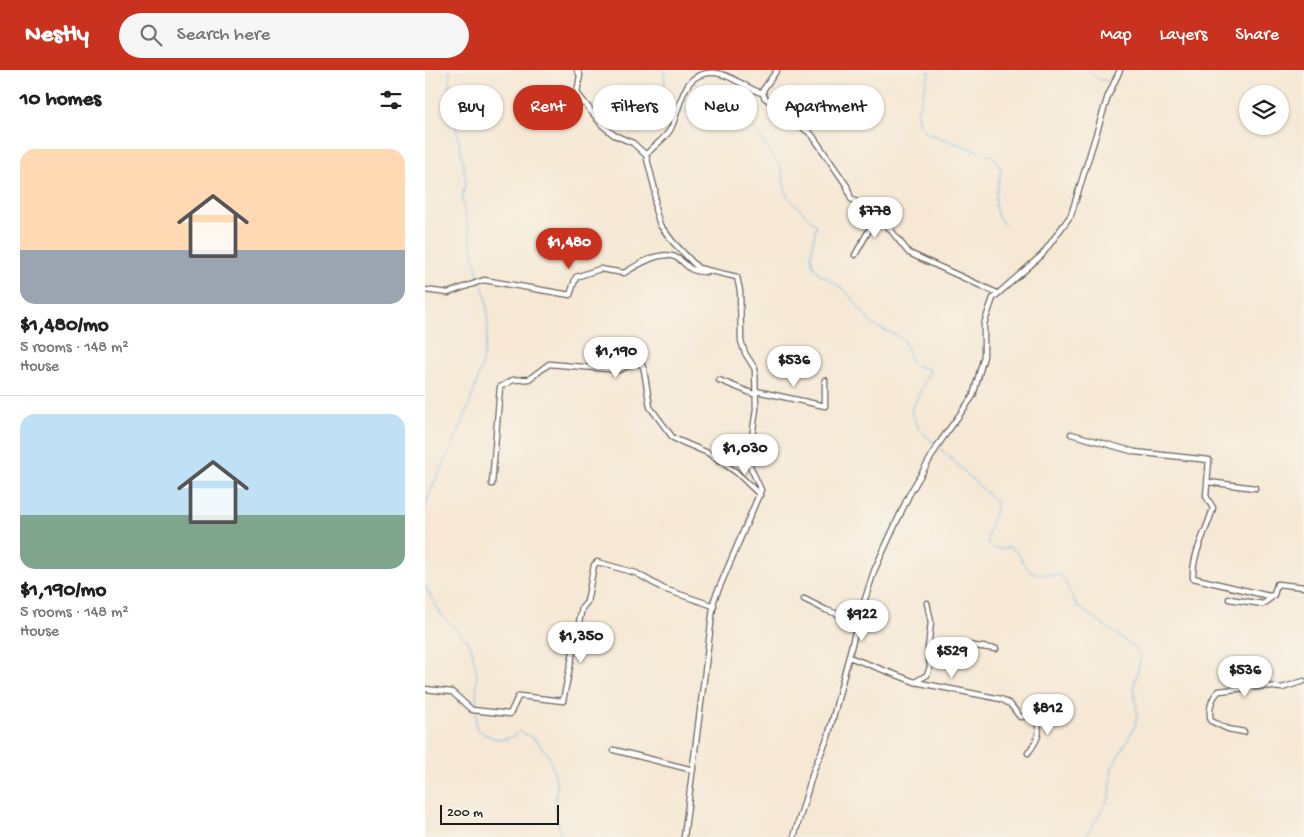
<!DOCTYPE html>
<meta charset="utf-8">
<style>
:root{--surface:#fff;--page:#f6f6f6;--text:#222;--muted:#767676;--line:#e0e0e0;--accent:#c8321e}
body{margin:0;font-family:"Gochi Hand",sans-serif;background:var(--page);color:var(--text);height:100vh;display:flex;flex-direction:column;font-size:19px;white-space:nowrap}
*{box-sizing:border-box;margin:0}
p{font-size:16px;color:var(--muted)}
.icon{flex:none;width:28px;height:28px;fill:none;stroke:currentColor;stroke-width:2;stroke-linecap:round;stroke-linejoin:round}
.map{position:relative;flex:1;overflow:hidden}
.drawer{display:flex;flex-direction:column;background:var(--surface);width:425px}
.drawer>*{flex:none}
.hud{position:absolute;left:15px;top:15px;width:475px;height:45px;display:flex;gap:10px}
.buttons{position:absolute;left:814px;top:15px;display:grid;gap:10px}
.buttons a{display:grid;place-items:center;width:50px;height:50px;border-radius:50%;background:var(--surface);box-shadow:0 1px 4px #0004;font-size:25px}
.scale{position:absolute;left:15px;bottom:12px;width:119px;box-sizing:border-box;padding-left:5px;border:2px solid #1c1c1c;border-top:0;font-size:14px;line-height:18px;white-space:nowrap;color:#1c1c1c;-webkit-text-stroke:4px #f7f3e8;paint-order:stroke}
.price{position:absolute;translate:-50% -42px;padding:0 11px;border-radius:18px;background:#fff;color:#222;font-size:16px;line-height:32px;filter:drop-shadow(0 1px 2px #0008)}
.price::after{content:'';position:absolute;left:50%;top:30px;width:15px;height:11px;margin-left:-8px;background:inherit;clip-path:polygon(0 0,100% 0,50% 100%)}
.price.active{background:var(--accent);color:#fff}
ul{padding:0;list-style:none}
li{display:grid;align-content:center;gap:10px;height:265px;padding:0 20px}
li+li{border-top:1px solid var(--line)}
li span{display:grid;place-items:center;height:155px;border-radius:15px;color:#555}
li>.icon{margin-inline-start:auto}
span .icon{width:90px;height:90px;fill:#fffc;stroke-width:1}
li b{font-size:21px}
h2{display:flex;justify-content:space-between;align-items:center;height:60px;padding:0 20px;font-size:21px}
.chip{padding:0 18px;border-radius:22px;background:var(--surface);box-shadow:0 1px 4px #0004;font-size:18px;line-height:45px}
.chip.active{background:var(--accent);color:#fff}
header{display:flex;align-items:center;gap:30px;box-sizing:border-box;height:70px;padding:0 25px;background:var(--accent);color:#fff}
header strong{font-size:24px}
nav{display:flex;gap:28px;margin-inline-start:auto;font-size:18px}
.search{width:350px;height:45px;background:var(--page);display:flex;align-items:center;gap:12px;box-sizing:border-box;padding:0 18px;border-radius:28px;color:var(--muted);font-size:19px}
main{display:flex;flex:1;min-height:0}
.map>svg:first-child{display:block}
.lines{fill:none;stroke-linecap:round;stroke-linejoin:round}
.stream{stroke:#71bcea;stroke-width:1}
.minor-casing{stroke:#68635c;stroke-width:7}
.minor{stroke:#fff;stroke-width:4.5}
</style>
<header>
<strong>Nestly</strong>
<div class="search"><svg class="icon" aria-label="search" viewBox="0 0 24 24"><circle cx="10" cy="10" r="6"/><path d="M15 15l6 6"/></svg>Search here</div>
<nav><a>Map</a><a>Layers</a><a>Share</a></nav>
</header>
<main>
<section class="drawer">
<h2>10 homes<svg class="icon" aria-label="filters" viewBox="0 0 24 24"><path d="M4 7h16M4 17h16"/><circle cx="9" cy="7" r="2"/><circle cx="15" cy="17" r="2"/></svg></h2>
<ul>
<li><span style="background:linear-gradient(#ffd9b3 65%,#9aa5b1 0)"><svg class="icon" aria-label="home" viewBox="0 0 24 24"><path d="M3 11l9-7 9 7M6 9v11h12V9"/></svg></span><div><b>$1,480/mo</b><p>5 rooms · 148 m²</p><p>House</p></div></li>
<li><span style="background:linear-gradient(#bfe0f5 65%,#7fa58c 0)"><svg class="icon" aria-label="home" viewBox="0 0 24 24"><path d="M3 11l9-7 9 7M6 9v11h12V9"/></svg></span><div><b>$1,190/mo</b><p>5 rooms · 148 m²</p><p>House</p></div></li>
</ul>
</section>
<div class="map">
<svg width="879" height="767" viewBox="0 0 879 767">
<rect width="100%" height="100%" fill="#f7f3e8"/>
<filter id="ink" filterUnits="userSpaceOnUse"><feTurbulence type="fractalNoise" baseFrequency=".02" numOctaves="2"/><feDisplacementMap in="SourceGraphic" scale="10" xChannelSelector="R" yChannelSelector="G"/><feConvolveMatrix kernelMatrix="1 2 1 2 8 2 1 2 1" color-interpolation-filters="sRGB"/></filter>
<filter id="wash" filterUnits="userSpaceOnUse"><feTurbulence type="fractalNoise" baseFrequency=".0096" numOctaves="4" result="noise"/><feDisplacementMap in="SourceGraphic" scale="20" xChannelSelector="R" yChannelSelector="G"/><feGaussianBlur stdDeviation="1.12" result="paint"/><feColorMatrix in="noise" values="0 0 0 0 0 0 0 0 0 0 0 0 0 0 0 0 0 1.4 0 .05"/><feComposite in="paint" operator="in"/></filter>
<g filter="url(#wash)">
<rect width="100%" height="100%" fill="#f6e8d4"/>
<g class="lines">
<path class="stream" d="M25,0L24,19L41,109L37,130L54,209
M239,0L241,34L246,39
M505,0L492,43L494,55L502,63L569,87L576,98C574,119 562,140 580,155
M664,0L673,9L682,11
M255,41C268,45 279,31 292,32L323,49L356,98L362,126L391,155L386,186L388,195L394,203L421,221L448,255L475,267L479,271L487,294L505,300L486,341L493,358L511,375
M514,377L571,432C575,446 542,488 585,477C596,483 598,498 609,503C619,507 628,503 637,506L652,536L709,577L716,587L709,615L712,645L710,656L687,698L685,727L660,767
M0,439C4,418 18,399 26,379C45,337 77,257 56,213
M0,516L17,546L40,568L47,580L52,603L51,638
M51,642V659C66,669 80,675 95,661L111,670L124,686L132,713L130,739L136,767"/>
</g>
</g>
<g filter="url(#ink)">
<g class="lines">
<g class="minor-casing">
<path id="minor" d="M152,0L155,5L152,23L177,55L189,65L208,73L221,85L230,120V139L235,155L248,172L273,198L312,207L315,221L316,271L320,283L330,299L331,339L324,388L325,396L336,420L289,530L259,767
M352,0L338,20L339,27L387,65L422,116L426,129L453,144L484,183L572,223
M117,22L148,36L159,33
M221,85C228,76 239,70 245,60C257,39 254,0 291,3C308,5 321,19 337,23
M430,185L453,144
M0,220L23,223L59,210L145,225L151,207L175,199L199,203C211,196 235,180 250,187C264,193 259,201 280,202
M294,310L331,325
M331,321L400,336V310
M646,364L710,382L784,390L781,426L788,438C782,461 767,483 768,508L844,526L849,525L852,514L879,517
M783,412L830,418
M67,414L75,317L88,310L104,309L124,294L194,300L212,292L217,295L219,300L225,337L248,368L283,383L311,402L335,425
M379,529L401,540L433,551
M804,529L838,534L847,527
M424,587L490,612L576,629L585,634L595,647L624,643
M505,594L516,587L529,586L536,574L571,579
M490,612L502,605L505,597L503,578L506,552L502,533
M0,619L27,622L47,640L85,644L93,627L95,626L138,631L157,538L162,532L169,495L172,492L211,503L239,519L289,536
M819,662L803,659L786,651C783,641 786,628 794,621L840,616L857,618L879,611
M189,680L268,700
M603,683C612,671 619,660 608,646
M369,767L389,699L403,667L433,551L449,501L484,425L515,372L548,326L559,286V254L568,228L617,185L646,145L683,26L695,0"/>
</g>
<use href="#minor" class="minor"/>
</g>
</g>
</svg>
<div class="buttons">
<a><svg class="icon" aria-label="layers" viewBox="0 0 24 24"><path d="M12 4l9 5-9 5-9-5zM3 14l9 5 9-5"/></svg></a>
</div>
<div class="scale">200 m</div>
<b class="price" style="left:450px;top:169px">$778</b>
<b class="price active" style="left:144px;top:200px">$1,480</b>
<b class="price" style="left:191px;top:309px">$1,190</b>
<b class="price" style="left:369px;top:318px">$536</b>
<b class="price" style="left:320px;top:406px">$1,030</b>
<b class="price" style="left:437px;top:572px">$922</b>
<b class="price" style="left:156px;top:594px">$1,350</b>
<b class="price" style="left:527px;top:609px">$529</b>
<b class="price" style="left:820px;top:628px">$536</b>
<b class="price" style="left:623px;top:666px">$812</b>
<div class="hud">
<a class="chip">Buy</a>
<a class="chip active">Rent</a>
<a class="chip">Filters</a>
<a class="chip">New</a>
<a class="chip">Apartment</a>
</div>
</div>
</main>
